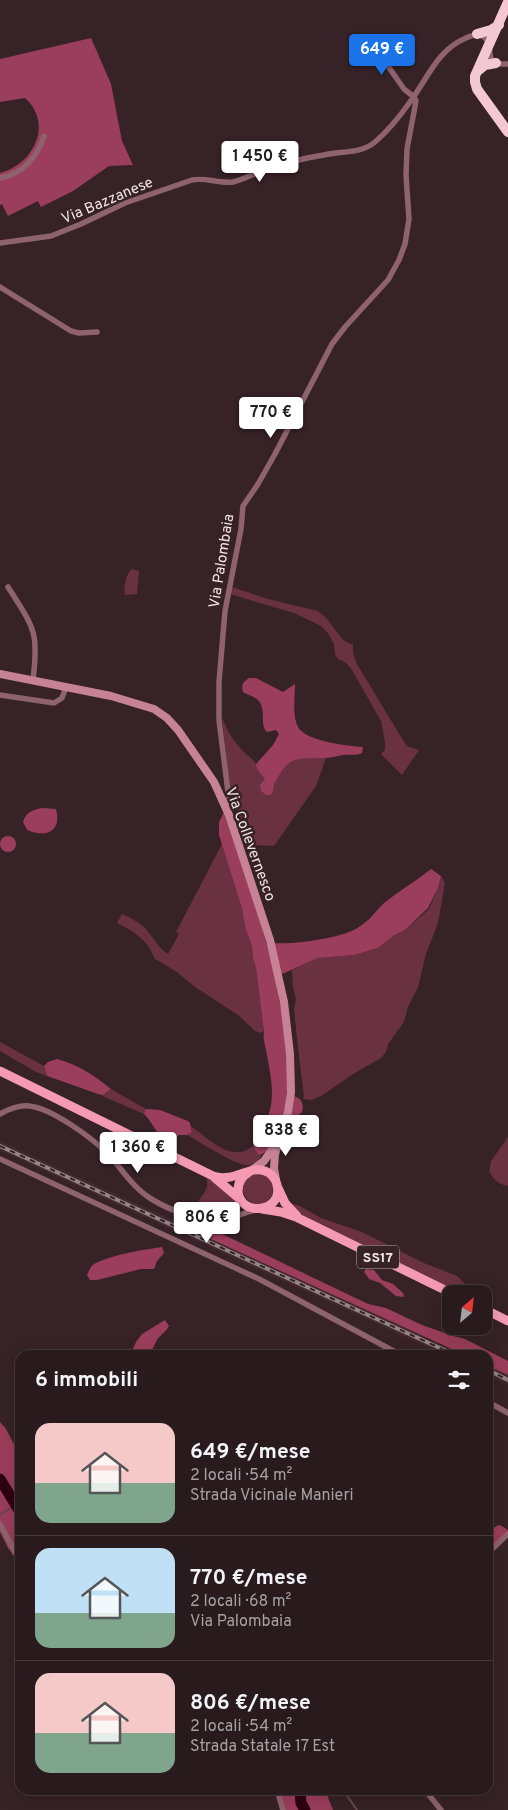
<!DOCTYPE html>
<html lang="it">
<meta charset="utf-8">
<style>
:root{--surface:#281a1d;--page:#302326;--text:#f1f3f6;--muted:#a5a1a4;--line:#44383b;--accent:#1a73e8}
body{margin:0;font-family:Overpass,sans-serif;background:var(--page);color:var(--text);height:100vh;display:flex;flex-direction:column;font-size:19px;white-space:nowrap}
*{box-sizing:border-box;margin:0}
p{font-size:16px;color:var(--muted)}
.icon{flex:none;width:28px;height:28px;fill:none;stroke:currentColor;stroke-width:2;stroke-linecap:round;stroke-linejoin:round}
.map{position:relative;flex:1;overflow:hidden}
.drawer{position:absolute;left:15px;top:1350px;width:478px;height:445px;display:flex;flex-direction:column;background:var(--surface);border-radius:15px;box-shadow:0 5px 20px #0002,0 0 0 1px var(--line)}
.drawer>*{flex:none}
.needle{width:32px;rotate:28deg}
.tools{position:absolute;left:442px;top:1285px;display:grid;gap:10px}
.tools a{display:grid;place-items:center;width:50px;height:50px;border-radius:10px;background:var(--surface);box-shadow:0 5px 20px #0002,0 0 0 1px var(--line);font-size:25px}
.price{position:absolute;translate:-50% -42px;padding:0 11px;border-radius:5px;background:#fff;color:#222;font-size:16px;line-height:32px;filter:drop-shadow(0 1px 2px #0008)}
.price::after{content:'';position:absolute;left:50%;top:30px;width:15px;height:11px;margin-left:-8px;background:inherit;clip-path:polygon(0 0,100% 0,50% 100%)}
.price.current{background:var(--accent);color:#fff}
ul{padding:0;list-style:none}
li{display:flex;align-items:center;gap:15px;height:125px;padding:0 20px}
li+li{border-top:1px solid var(--line)}
li span{display:grid;place-items:center;flex:none;width:140px;height:100px;border-radius:15px;color:#555}
li>.icon{margin-inline-start:auto}
span .icon{width:60px;height:60px;fill:#fffc;stroke-width:1}
li b{font-size:21px}
h2{display:flex;justify-content:space-between;align-items:center;height:60px;padding:0 20px;font-size:21px}
.map>svg:first-child{display:block}
.built{fill:#432830}
.green{fill:#693142}
.forest{fill:#9b3d5c}
.lines{fill:none;stroke-linecap:round;stroke-linejoin:round}
.stream{stroke:#694552;stroke-width:2}
.river{stroke:#2e0112;stroke-width:11}
.street{stroke:#8e636d;stroke-width:5.5}
.secondary{stroke:#c78395;stroke-width:8}
.primary{stroke:#f49bb3;stroke-width:9}
.highway{stroke:#f4c8d3;stroke-width:10}
.rail-casing{stroke:#958488;stroke-width:4}
.rail{stroke:#362227;stroke-width:2;stroke-dasharray:5.5;stroke-linecap:butt}
.labels{text-anchor:middle;stroke-width:5;stroke-linejoin:round;paint-order:stroke}
.shield{fill:#362227;stroke:#baaaad;stroke-width:1}
.shield-label{font-size:14px;font-weight:bold;fill:#f2e4e7}
.street-label{font-size:15px;fill:#f2e4e7;stroke:#362227}
</style>
<div class="map">
<svg width="508" height="1810" viewBox="0 0 508 1810">
<rect width="100%" height="100%" fill="#362227"/>
<path class="built" d="M0,1141L373,1312L465,1355H445L175,1231L0,1150Z
M488,1366L508,1375V1385L488,1375Z"/>
<path class="green" d="M132,569L139,571L137,594L125,595C123,589 126,573 132,569Z
M232,587L268,599L318,611L327,619L343,640L353,645V653L357,664L401,737L407,746L419,750L402,775L381,754L385,750V742L381,721L352,670L345,662L338,659L335,654L334,644L328,633L321,626L294,613L230,594Z
M222,716C226,730 234,742 245,753C248,756 254,760 256,764C261,774 264,779 274,784C279,775 288,760 298,758C306,755 318,758 326,758L316,786L274,846L254,845L250,842L239,829L237,811L232,801L228,775Z
M222,844L242,909L245,927L252,947L253,958L256,968L263,1025L265,1030L261,1033L255,1031L238,1015L195,987L177,972L155,959L149,947L143,940L132,931L117,923L122,914C131,918 139,922 146,929C153,937 159,949 168,954L179,934L176,932Z
M441,876L445,883L438,923L426,954L418,987L408,1007L404,1022L388,1044L386,1052L381,1058L353,1074L321,1096L312,1100L303,1099L304,1097L298,1048L294,1009L296,999L293,987L292,970L318,958L354,955L378,948L393,936L405,930L429,909L438,888Z
M0,1042L44,1066L47,1076L36,1072L0,1051Z
M111,1089L146,1109L144,1114L98,1094L103,1095Z
M191,1126C209,1139 232,1164 253,1146L255,1151L259,1155H262C259,1159 256,1163 250,1165C238,1168 201,1142 187,1135L192,1132Z
M508,1137V1186C498,1184 494,1180 489,1171L491,1161Z
M243 1189a15 15 0 1 1 30 0a15 15 0 1 1-30 0Z
M207,1178L220,1186L240,1204C225,1213 213,1212 196,1209C199,1193 209,1196 207,1178Z
M289,1203L300,1206L321,1218L362,1232L424,1263L457,1276L465,1284L468,1294H462L311,1220L299,1213Z"/>
<path class="forest" d="M91,38L111,84L122,141L133,165L109,166L73,191L41,207L38,201L8,216L2,204L0,205V173C33,165 54,124 25,98L0,102V59Z
M249,678H256L283,692L295,684C295,696 292,715 298,727C305,741 348,746 363,747L362,753C356,756 350,754 343,755C337,756 330,758 324,758C299,759 290,754 276,781C273,785 274,790 271,795H266L261,791L260,785L265,779L257,769L256,764L273,745L279,734L276,730L267,732C259,724 267,709 258,700C255,697 248,695 243,692C241,685 243,682 249,678Z
M42,808L56,809C62,832 46,838 27,830L23,822C26,812 32,810 42,808Z
M224,812C250,890 280,967 286,1050C288,1078 289,1103 279,1129C275,1139 269,1153 259,1155C252,1149 252,1142 258,1135C281,1103 270,1075 264,1040C263,1035 265,1031 263,1025L256,968L253,958L252,947L245,927L242,909L219,835V822Z
M0 844a8 8 0 1 1 16 0a8 8 0 1 1-16 0Z
M431,869L441,876L438,888L428,908L405,930L393,936L378,948L354,955L318,958L280,975L273,943C292,945 344,938 359,927C369,921 376,911 384,903C399,891 416,881 431,869Z
M57,1059C77,1064 95,1076 111,1089L103,1095L98,1094L47,1076L44,1066L48,1062Z
M294,1096C302,1099 304,1104 302,1112L296,1117L290,1116Z
M146,1109L160,1110L188,1121L190,1123L192,1132L187,1135H179L173,1140C156,1140 155,1124 144,1114Z
M186,1220L220,1233L368,1304L386,1308L422,1325L453,1336L465,1339L508,1361V1375L488,1366V1355H465L178,1224Z
M162,1247L164,1253L157,1261L154,1269H141L97,1280H90L87,1275C89,1271 90,1267 93,1265C105,1256 146,1249 162,1247Z
M366,1269L374,1270L382,1280L393,1284L404,1294L403,1297L396,1296L380,1283L369,1279L364,1272Z
M165,1320L169,1326C166,1332 161,1334 157,1340C154,1345 153,1350 148,1355H135L133,1349L136,1342L142,1334Z
M0,1422L6,1429L20,1456V1565L8,1548L0,1532Z
M500,1525L508,1530V1532L494,1544C489,1537 490,1527 500,1525Z
M275,1790H325L333,1810H280Z"/>
<g class="lines">
<path class="stream" d="M0,1515L15,1505
M343,1790L357,1810"/>
<path class="river" d="M0,1479L20,1512
M300,1790L301,1803L305,1810"/>
<path class="street" d="M0,178C22,174 37,158 44,136
M0,243L51,236L81,224L125,203L192,180C206,177 219,184 233,182C243,180 252,174 262,171C282,164 303,158 324,155C341,151 361,154 375,142C388,131 400,116 410,102C428,78 437,50 466,38C472,35 479,33 484,37C492,43 488,54 492,61L499,64H508
M0,287L71,331L79,333L97,332
M8,587C34,628 39,631 33,680
M0,695L54,703L62,698L66,687
M226,807L229,800L219,720V682L225,611L241,529L243,506L258,484L275,454L332,344L345,327L388,280L399,260L405,244L409,219L406,175L407,149L416,101L414,97L404,89L383,59L380,52L381,41
M0,1114C9,1109 19,1105 29,1106C52,1108 95,1140 110,1156C124,1172 134,1189 153,1200C173,1212 202,1222 226,1219C236,1217 246,1212 256,1210
M0,1159L259,1279L401,1355
M488,1402L508,1413
M0,1524L15,1552L20,1559
M488,1553L508,1534
M277,1790L283,1810
M425,1790L441,1810"/>
<path class="secondary" d="M0,674L111,696L154,709L167,718L178,730L214,782L229,815L270,940L284,1002L290,1054L291,1092L288,1112L275,1154L274,1168L276,1180
M252,1170L264,1161L275,1145"/>
<path class="primary" d="M0,1071L213,1176C234,1183 249,1165 265,1171C271,1173 276,1179 277,1185C284,1212 240,1218 238,1191C238,1182 242,1176 249,1172
M214,1177L241,1200
M278,1188L285,1203L297,1216
M262,1209L281,1212L296,1217L453,1294
M484,1309L508,1321"/>
<path class="highway" d="M508,2L475,76V82L477,89L508,132
M477,34L491,30L499,25
M479,70L485,65L496,63"/>
<g class="rail-casing">
<path id="rail" d="M0,1146L455,1355
M488,1370L508,1380"/>
</g>
<use href="#rail" class="rail"/>
</g>
<g class="labels">
<rect class="shield" x="357" y="1245.5" width="42" height="23" rx="4"/>
<g class="shield-label">
<text x="378" y="1262">SS17</text>
</g>
<g class="street-label">
<text transform="translate(107 200) rotate(-23)" y="5">Via Bazzanese</text>
<text transform="translate(221 561) rotate(-81)" y="5">Via Palombaia</text>
<text transform="translate(251 844) rotate(70)" y="5">Via Collevernesco</text>
</g>
</g>
</svg>
<div class="tools">
<a><svg class="needle" viewBox="-14 -14 28 28"><path d="M0-13l5 13h-10z" fill="#e53935"/><path d="M0 13l5-13h-10z" fill="#a5a1a4"/></svg></a>
</div>
<b class="price current" style="left:382px;top:76px">649 €</b>
<b class="price" style="left:260px;top:183px">1 450 €</b>
<b class="price" style="left:271px;top:439px">770 €</b>
<b class="price" style="left:286px;top:1157px">838 €</b>
<b class="price" style="left:138px;top:1174px">1 360 €</b>
<b class="price" style="left:207px;top:1244px">806 €</b>
<section class="drawer">
<h2>6 immobili<svg class="icon" aria-label="filters" viewBox="0 0 24 24"><path d="M4 7h16M4 17h16"/><circle cx="9" cy="7" r="2"/><circle cx="15" cy="17" r="2"/></svg></h2>
<ul>
<li><span style="background:linear-gradient(#f6c9c9 60%,#7fa58c 0)"><svg class="icon" aria-label="home" viewBox="0 0 24 24"><path d="M3 11l9-7 9 7M6 9v11h12V9"/></svg></span><div><b>649 €/mese</b><p>2 locali · 54 m²</p><p>Strada Vicinale Manieri</p></div></li>
<li><span style="background:linear-gradient(#bfe0f5 65%,#7fa58c 0)"><svg class="icon" aria-label="home" viewBox="0 0 24 24"><path d="M3 11l9-7 9 7M6 9v11h12V9"/></svg></span><div><b>770 €/mese</b><p>2 locali · 68 m²</p><p>Via Palombaia</p></div></li>
<li><span style="background:linear-gradient(#f6c9c9 60%,#7fa58c 0)"><svg class="icon" aria-label="home" viewBox="0 0 24 24"><path d="M3 11l9-7 9 7M6 9v11h12V9"/></svg></span><div><b>806 €/mese</b><p>2 locali · 54 m²</p><p>Strada Statale 17 Est</p></div></li>
</ul>
</section>
</div>
